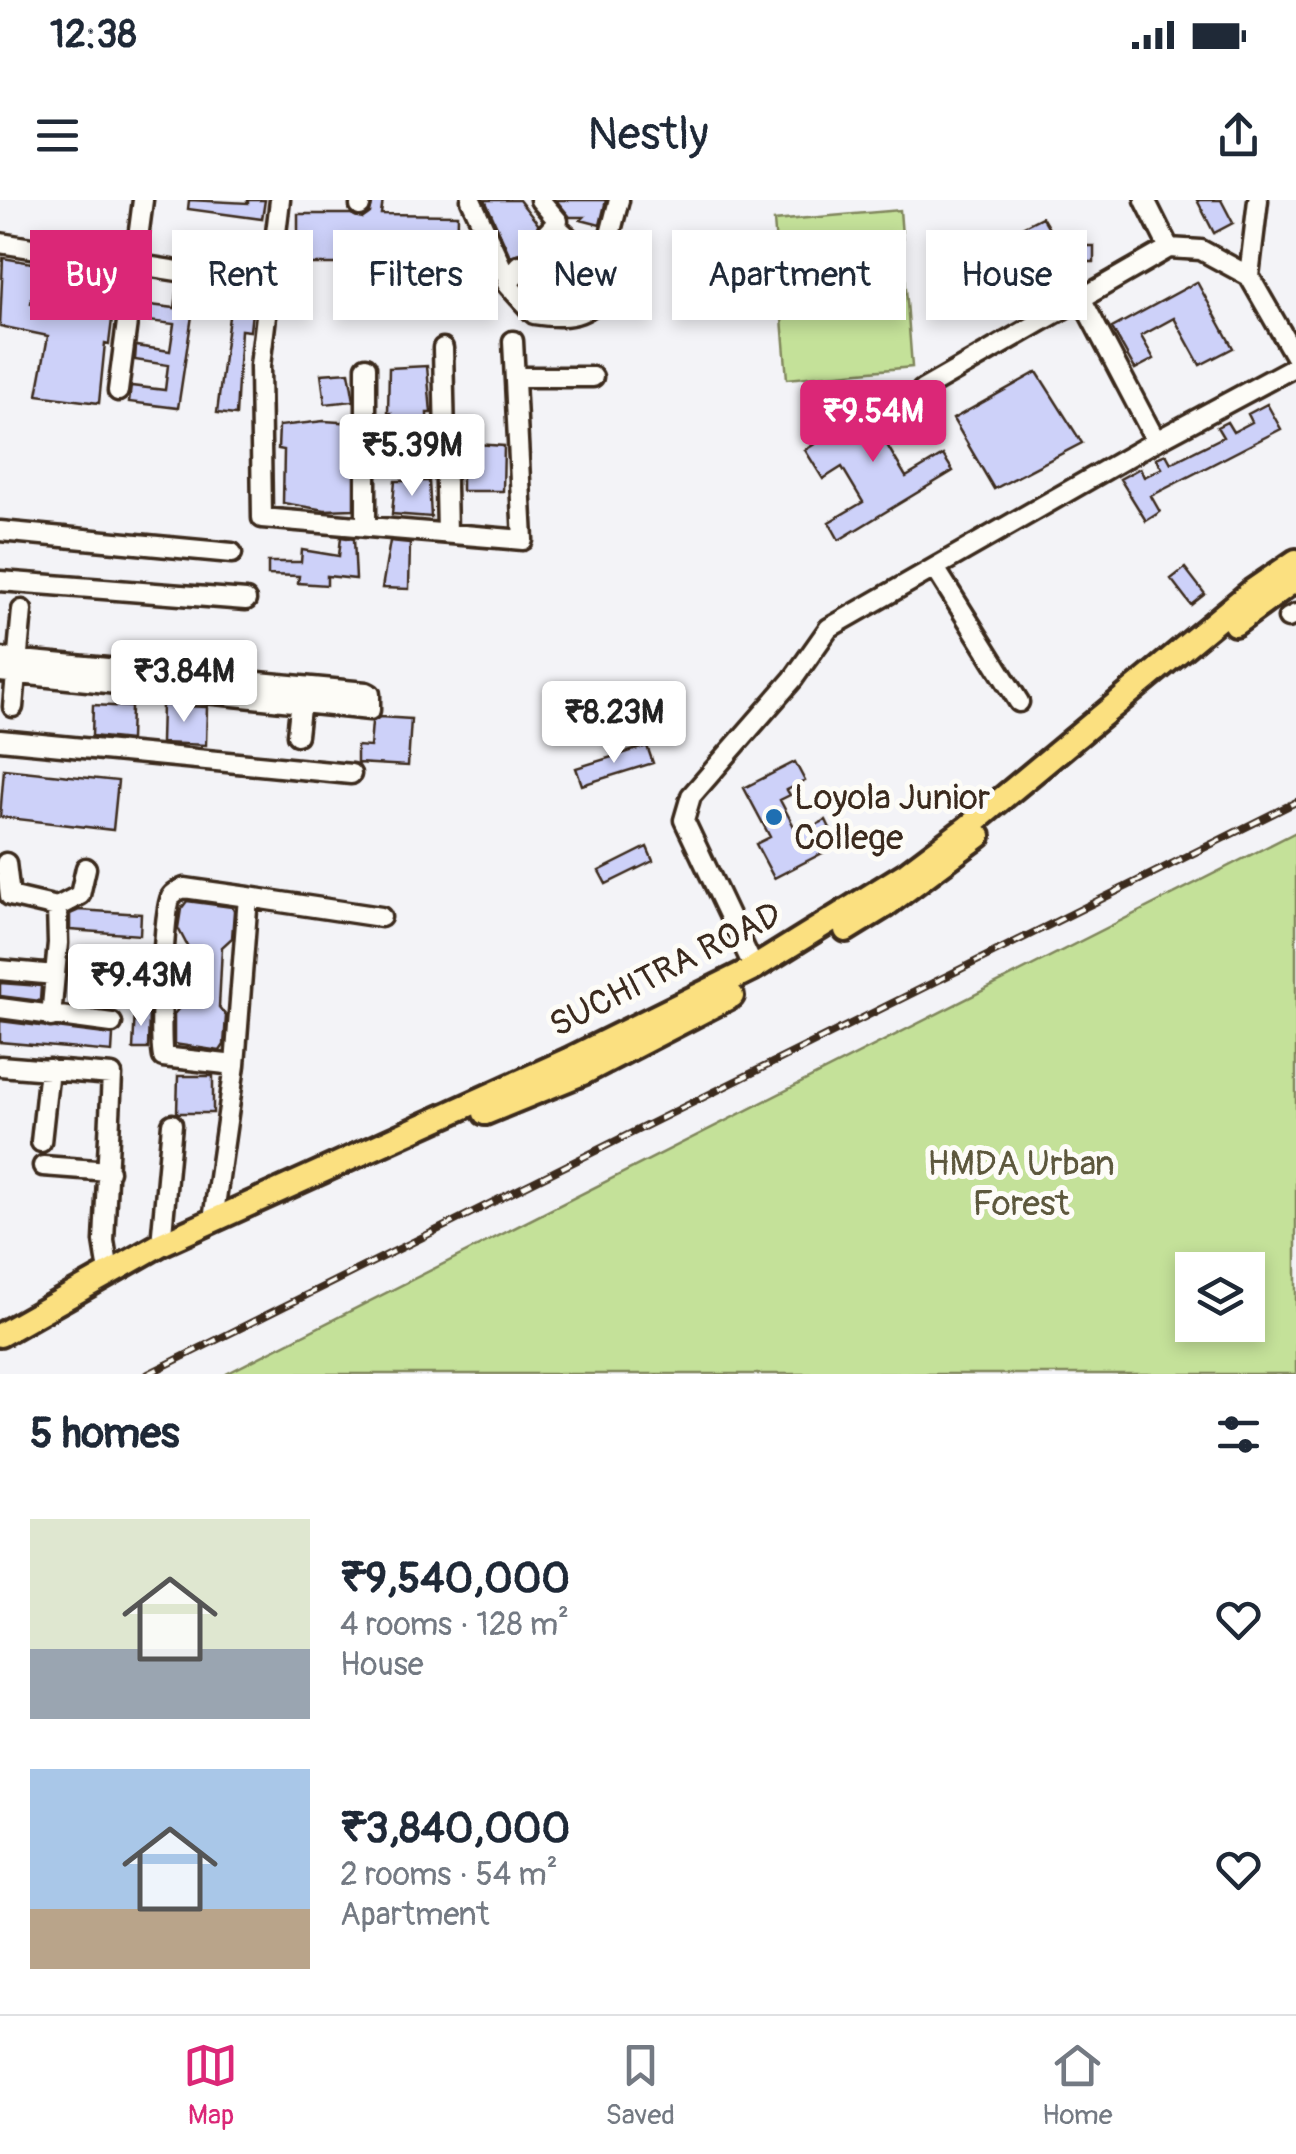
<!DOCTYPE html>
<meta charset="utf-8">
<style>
:root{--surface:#fff;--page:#f6f6f7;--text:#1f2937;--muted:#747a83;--line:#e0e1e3;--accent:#db2777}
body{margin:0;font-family:Pangolin,sans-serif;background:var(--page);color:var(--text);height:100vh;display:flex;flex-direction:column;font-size:38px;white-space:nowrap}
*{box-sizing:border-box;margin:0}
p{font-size:32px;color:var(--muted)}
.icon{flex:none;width:55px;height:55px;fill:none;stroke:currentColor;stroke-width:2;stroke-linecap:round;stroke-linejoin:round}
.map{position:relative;height:1174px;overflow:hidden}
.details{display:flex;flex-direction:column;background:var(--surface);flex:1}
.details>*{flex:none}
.guide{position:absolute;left:30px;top:30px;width:1238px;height:90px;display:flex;gap:20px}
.controls{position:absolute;left:1175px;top:1052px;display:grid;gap:20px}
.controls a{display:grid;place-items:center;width:90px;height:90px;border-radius:0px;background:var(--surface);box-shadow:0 5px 15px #0003;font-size:50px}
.price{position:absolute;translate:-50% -85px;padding:0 22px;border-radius:10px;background:#fff;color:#222;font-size:32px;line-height:65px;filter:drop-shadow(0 2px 5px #0008)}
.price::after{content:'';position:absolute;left:50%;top:60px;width:30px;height:22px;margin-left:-15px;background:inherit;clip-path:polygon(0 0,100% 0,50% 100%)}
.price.selected{background:var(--accent);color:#fff}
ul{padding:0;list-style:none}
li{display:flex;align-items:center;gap:30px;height:250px;padding:0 30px}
li span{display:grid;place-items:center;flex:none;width:280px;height:200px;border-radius:0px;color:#555}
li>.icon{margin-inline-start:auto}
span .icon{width:120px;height:120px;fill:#fffc;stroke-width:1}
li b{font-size:42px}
h2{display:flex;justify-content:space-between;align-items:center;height:120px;padding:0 30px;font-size:42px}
.pill{padding:0 35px;border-radius:0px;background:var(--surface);box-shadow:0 5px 15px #0003;font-size:35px;line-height:90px}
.pill.selected{background:var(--accent);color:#fff}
.status{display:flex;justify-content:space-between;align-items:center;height:70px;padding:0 50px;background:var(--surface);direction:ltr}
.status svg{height:28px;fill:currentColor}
header{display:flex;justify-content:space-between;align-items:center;height:130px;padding:0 30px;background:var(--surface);font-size:45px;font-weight:600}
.tabs{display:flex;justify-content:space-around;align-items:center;height:140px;border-top:2px solid var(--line);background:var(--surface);font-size:28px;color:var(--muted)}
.tabs a{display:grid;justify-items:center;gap:5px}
.tabs .selected{color:var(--accent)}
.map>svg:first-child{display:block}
.green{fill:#c4e199;stroke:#80865c;stroke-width:2.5;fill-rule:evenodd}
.building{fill:#cdd1f9;stroke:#3b2a1e;stroke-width:2.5}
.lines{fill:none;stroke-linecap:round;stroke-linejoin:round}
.minor-casing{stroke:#3b2a1e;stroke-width:25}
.major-casing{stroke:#3b2a1e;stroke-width:30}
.minor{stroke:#fdfcf7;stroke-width:18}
.major{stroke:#fbe080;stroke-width:22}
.rail-casing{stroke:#3b2a1e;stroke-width:8}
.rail{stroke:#fdfcf7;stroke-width:4;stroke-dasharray:11;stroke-linecap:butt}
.poi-dot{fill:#1f6fb2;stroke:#fdfcf7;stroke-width:4}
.labels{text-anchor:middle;stroke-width:10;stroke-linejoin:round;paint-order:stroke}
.poi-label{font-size:35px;fill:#3b2a1e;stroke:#fdfcf7;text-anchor:start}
.street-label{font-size:35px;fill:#3b2a1e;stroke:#fdfcf7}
.park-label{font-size:35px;fill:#5d583d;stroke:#fdfcf7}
</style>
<div class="status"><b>12:38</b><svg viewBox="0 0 49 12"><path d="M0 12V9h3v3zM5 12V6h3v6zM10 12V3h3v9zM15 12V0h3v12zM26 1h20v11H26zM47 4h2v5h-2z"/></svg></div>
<header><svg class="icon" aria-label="menu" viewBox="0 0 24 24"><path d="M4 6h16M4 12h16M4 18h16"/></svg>Nestly<svg class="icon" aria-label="share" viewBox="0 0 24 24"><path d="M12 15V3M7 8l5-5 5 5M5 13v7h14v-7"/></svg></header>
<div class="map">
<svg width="1296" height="1174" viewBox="0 0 1296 1174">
<rect width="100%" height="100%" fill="#f3f3f7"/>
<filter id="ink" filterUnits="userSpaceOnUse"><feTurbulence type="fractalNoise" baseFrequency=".01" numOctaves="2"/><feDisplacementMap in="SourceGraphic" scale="20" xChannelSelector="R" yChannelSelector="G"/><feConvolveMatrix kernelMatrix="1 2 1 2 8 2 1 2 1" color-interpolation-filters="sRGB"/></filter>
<g filter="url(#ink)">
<path class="green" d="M900,10L912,167L787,179L774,21Z
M1296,632V1174H226ZM1248,1070V1125H1192V1070Z"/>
<path class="building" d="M189,0L248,3V0H265L262,19L188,9Z
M373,0H383L381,14L458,15L457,64H298V14H351L363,18L370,13Z
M485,0H519L538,24L534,38L520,53L510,56Z
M556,0H606L600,25L581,20L584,17H570Z
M1197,0H1221L1233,23L1214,33Z
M1042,17L1052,34L1057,30L1067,46H1094V62H1067L1066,75L1056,81L1047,75L1033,96L1023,82L1033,65L1024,50L1032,45L1022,27Z
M622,38H648L647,60H616Z
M560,47L591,75L559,104L540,102L524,84Z
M3,58L38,64L31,103L72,108L76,73L117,79L109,144L105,143L99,203L37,195L48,136L0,126Z
M1197,82L1233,148L1200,165L1174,118L1141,136L1154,159L1135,169L1112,128Z
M177,93L195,96L178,208L129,202L131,186L165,190L168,165L135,160L136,146L170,151L174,124L140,120L142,104L175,108Z
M231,100L253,102L250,131L241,130L236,215L217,213Z
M427,166L431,213H427L428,254L383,248L391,213H388L389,168Z
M349,172L354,201L325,204L321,174Z
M1037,172L1082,243L994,289L953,219Z
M897,194L914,222L884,240L906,277L943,255L953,271L839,340L829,322L863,302L842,267L823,279L805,250Z
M1267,204L1281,229L1151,296L1160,312L1146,321L1120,279L1140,268L1144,277L1162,268L1156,258L1166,254L1171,263L1223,237L1217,227L1227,222L1233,232L1252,222L1248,214Z
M324,221L354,223V309L325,310L283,303L284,250L278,249L279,226Z
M462,243L504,246L503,291H462Z
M395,281H429L431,317L392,314Z
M341,337L354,339L356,379L327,376V385L298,383L299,376L268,375V362H301L302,350L339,356Z
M390,341L410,343L409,389L382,388Z
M1185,368L1205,394L1191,405L1171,379Z
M93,505L131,507L130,540L92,536Z
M162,505L207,507L206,545L161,543Z
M380,517L411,519L408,566L357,563V546L370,547L372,522Z
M647,546L653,563L582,585L576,568Z
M795,562L805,581L787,590L790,595L780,600L798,634L826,620L838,645L774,678L756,644L770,637L744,588Z
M4,569L118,581L113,630L0,617Z
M647,647L653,661L606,684L599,671Z
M187,701L232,707L234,711L232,738L222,747L219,807L226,816L224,845L220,851L174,844V814L186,800L175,787L176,766L190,751L178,728L181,709Z
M79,710L141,714L140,735L70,730V714Z
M69,755L131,762L132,780L68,775Z
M0,783L41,786L40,801L0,796Z
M135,809L149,810L148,849H133Z
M0,821L113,835L112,852L0,842Z
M178,876H213V913H177Z"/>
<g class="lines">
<g class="minor-casing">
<path id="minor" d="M280,0L260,166L262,318L523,340L513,141
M471,0L504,72L511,74L519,65
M540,0L558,21L546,34
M1145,0L1169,48
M360,6L361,0
M0,43L254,83
M596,63L617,84C587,114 576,120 534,114L507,84L560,30L596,63L606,50L619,0
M1249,76L1258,0
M1082,100L1156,241
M443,148L447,333
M366,167V325
M515,177H593
M922,190L1169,48L1201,50L1249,76L1296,158
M118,191L143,0
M0,331L232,353
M935,368L1019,502
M0,381L246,400
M1288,418L1296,414
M0,458L366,492L370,494V510L0,472
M13,507L22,410
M297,535L302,490
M0,540L351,574
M6,663L10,696L57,707L80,695L86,668
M754,768L684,620L691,596L793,479L829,428L1156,241L1296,166
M0,770L55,775
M0,808L112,823
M51,817L58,743L57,707
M235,865L163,857C159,839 163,711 171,697C174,692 179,690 184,688L248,697
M0,866L112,875L104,1041L109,1072
M41,942L49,869
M43,966L109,971
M213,1020L235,865L248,697L381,717
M161,1044L172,924"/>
</g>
<g class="major-casing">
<path id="major" d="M1235,424L1296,379
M846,730L885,706L979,636
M485,913L585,872L732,796
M0,1135L161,1044L568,860L754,768L907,673L968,627L1252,391L1296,361"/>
</g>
<use href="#minor" class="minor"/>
<use href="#major" class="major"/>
<g class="rail-casing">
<path id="rail" d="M148,1174L1296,602"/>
</g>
<use href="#rail" class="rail"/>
</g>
</g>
<circle class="poi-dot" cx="774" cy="617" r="10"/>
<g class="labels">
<g class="poi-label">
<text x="794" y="609">Loyola Junior<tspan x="794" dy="40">College</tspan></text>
</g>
<g class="street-label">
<text transform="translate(665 769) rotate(-27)" y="12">SUCHITRA ROAD</text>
</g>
<g class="park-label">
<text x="1021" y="975">HMDA Urban<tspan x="1021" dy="40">Forest</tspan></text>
</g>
</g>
</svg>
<div class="controls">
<a><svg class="icon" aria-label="layers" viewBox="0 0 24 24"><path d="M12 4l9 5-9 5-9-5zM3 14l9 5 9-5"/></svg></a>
</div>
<b class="price selected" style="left:873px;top:265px">₹9.54M</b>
<b class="price" style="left:412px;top:299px">₹5.39M</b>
<b class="price" style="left:184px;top:525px">₹3.84M</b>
<b class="price" style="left:614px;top:566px">₹8.23M</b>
<b class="price" style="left:141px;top:829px">₹9.43M</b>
<div class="guide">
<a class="pill selected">Buy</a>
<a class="pill">Rent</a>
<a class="pill">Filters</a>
<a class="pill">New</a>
<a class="pill">Apartment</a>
<a class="pill">House</a>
</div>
</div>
<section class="details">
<h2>5 homes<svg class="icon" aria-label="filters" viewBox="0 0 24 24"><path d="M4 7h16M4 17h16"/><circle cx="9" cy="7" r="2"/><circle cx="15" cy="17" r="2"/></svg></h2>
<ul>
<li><span style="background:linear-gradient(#dfe7d0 65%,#9aa5b1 0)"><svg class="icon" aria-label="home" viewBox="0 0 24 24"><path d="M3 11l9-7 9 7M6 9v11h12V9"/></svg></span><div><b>₹9,540,000</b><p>4 rooms · 128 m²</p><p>House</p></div><svg class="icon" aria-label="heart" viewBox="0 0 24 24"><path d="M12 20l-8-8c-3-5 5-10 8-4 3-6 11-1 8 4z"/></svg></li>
<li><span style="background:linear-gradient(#a9c7e8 70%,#b9a48a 0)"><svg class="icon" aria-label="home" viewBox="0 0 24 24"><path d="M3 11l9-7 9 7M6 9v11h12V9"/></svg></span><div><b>₹3,840,000</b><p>2 rooms · 54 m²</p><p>Apartment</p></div><svg class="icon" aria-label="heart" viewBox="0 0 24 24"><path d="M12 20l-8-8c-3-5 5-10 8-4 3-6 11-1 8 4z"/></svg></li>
</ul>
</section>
<nav class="tabs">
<a class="selected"><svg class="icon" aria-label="map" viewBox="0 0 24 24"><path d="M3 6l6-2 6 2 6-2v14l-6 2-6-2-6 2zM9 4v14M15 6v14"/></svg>Map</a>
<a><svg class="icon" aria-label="saved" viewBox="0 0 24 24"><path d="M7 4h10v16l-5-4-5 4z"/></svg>Saved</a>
<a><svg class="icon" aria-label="home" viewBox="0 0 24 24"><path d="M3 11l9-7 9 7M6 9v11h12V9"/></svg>Home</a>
</nav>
